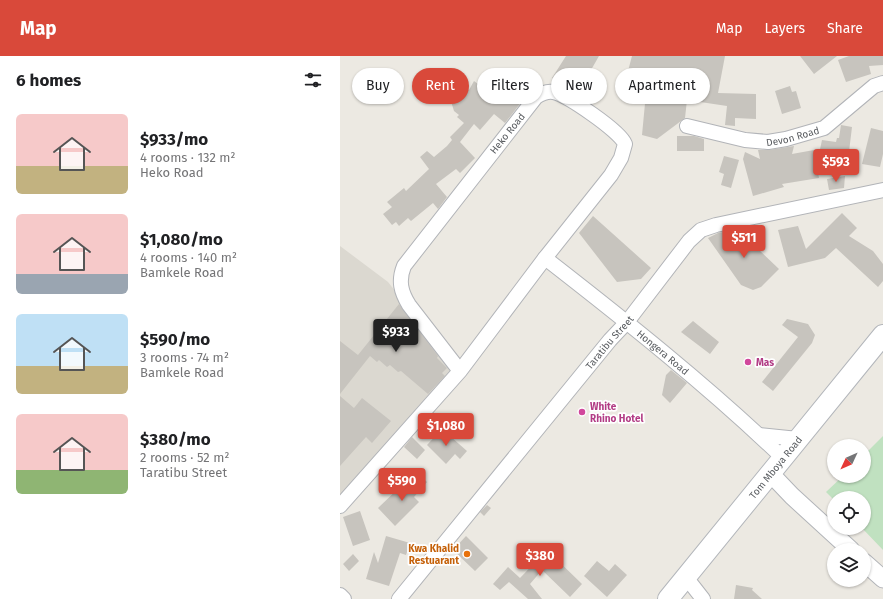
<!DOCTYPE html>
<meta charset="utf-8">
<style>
:root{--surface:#fff;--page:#f2f2f2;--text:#202124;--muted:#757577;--accent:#d9493a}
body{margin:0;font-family:"Fira Sans",sans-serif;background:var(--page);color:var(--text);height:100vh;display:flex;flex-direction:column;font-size:15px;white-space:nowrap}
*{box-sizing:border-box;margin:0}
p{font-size:13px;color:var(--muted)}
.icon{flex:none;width:22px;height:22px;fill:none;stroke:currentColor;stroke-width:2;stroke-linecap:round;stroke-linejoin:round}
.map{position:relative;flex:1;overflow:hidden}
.side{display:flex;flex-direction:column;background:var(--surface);width:340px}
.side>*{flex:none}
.top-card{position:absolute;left:12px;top:12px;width:380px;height:36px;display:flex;gap:8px}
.needle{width:26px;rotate:226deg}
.buttons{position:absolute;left:487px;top:383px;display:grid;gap:8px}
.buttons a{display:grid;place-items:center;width:44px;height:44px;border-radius:50%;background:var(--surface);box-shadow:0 1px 3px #0004;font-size:20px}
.price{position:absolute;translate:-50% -34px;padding:0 9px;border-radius:4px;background:var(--accent);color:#fff;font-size:13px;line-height:26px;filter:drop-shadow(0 1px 2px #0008)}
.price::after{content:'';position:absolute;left:50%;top:24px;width:12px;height:9px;margin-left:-6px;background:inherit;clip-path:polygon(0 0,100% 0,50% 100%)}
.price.current{background:#222;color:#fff}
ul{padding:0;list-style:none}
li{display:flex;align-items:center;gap:12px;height:100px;padding:0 16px}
li span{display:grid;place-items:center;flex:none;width:112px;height:80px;border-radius:6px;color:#555}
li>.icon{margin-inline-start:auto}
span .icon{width:48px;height:48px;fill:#fffc;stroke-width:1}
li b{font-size:17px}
h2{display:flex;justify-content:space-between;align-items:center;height:48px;padding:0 16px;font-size:17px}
.chip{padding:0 14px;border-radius:18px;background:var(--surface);box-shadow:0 1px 3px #0004;font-size:14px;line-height:36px}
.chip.current{background:var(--accent);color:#fff}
header{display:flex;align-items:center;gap:24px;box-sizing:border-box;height:56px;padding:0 20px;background:var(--accent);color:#fff}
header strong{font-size:19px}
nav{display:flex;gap:22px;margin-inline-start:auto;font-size:14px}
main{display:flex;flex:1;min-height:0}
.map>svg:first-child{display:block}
.education{fill:#dbd8d0}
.green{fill:#c0e1c0}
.building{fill:#c7c4be}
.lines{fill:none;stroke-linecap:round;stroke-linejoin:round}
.minor-casing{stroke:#b2b4b8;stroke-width:16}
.tertiary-casing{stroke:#b2b4b8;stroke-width:19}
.secondary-casing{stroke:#b3b6bb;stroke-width:22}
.minor{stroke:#fff;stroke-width:14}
.tertiary{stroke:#fff;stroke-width:17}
.secondary{stroke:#fff;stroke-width:20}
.hotel-dot{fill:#d1479c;stroke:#fff;stroke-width:1.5}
.food-dot{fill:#e8710a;stroke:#fff;stroke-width:1.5}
.labels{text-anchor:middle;stroke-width:3.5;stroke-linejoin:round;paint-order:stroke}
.street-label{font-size:10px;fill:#5a5d61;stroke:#fff}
.hotel-label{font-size:10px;font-weight:bold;fill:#b23c85;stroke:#fff;text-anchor:start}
.food-label{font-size:10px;font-weight:bold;fill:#c56008;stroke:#fff;text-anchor:end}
</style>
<header>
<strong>Map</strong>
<nav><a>Map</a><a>Layers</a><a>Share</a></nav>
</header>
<main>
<section class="side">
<h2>6 homes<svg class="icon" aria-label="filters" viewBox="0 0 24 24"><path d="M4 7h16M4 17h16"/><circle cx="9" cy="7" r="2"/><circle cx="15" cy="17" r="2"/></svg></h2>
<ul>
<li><span style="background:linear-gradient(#f6c9c9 65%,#c2b280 0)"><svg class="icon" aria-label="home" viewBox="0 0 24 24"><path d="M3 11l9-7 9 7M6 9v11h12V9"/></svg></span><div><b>$933/mo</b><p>4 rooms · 132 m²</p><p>Heko Road</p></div></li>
<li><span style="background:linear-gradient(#f6c9c9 75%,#9aa5b1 0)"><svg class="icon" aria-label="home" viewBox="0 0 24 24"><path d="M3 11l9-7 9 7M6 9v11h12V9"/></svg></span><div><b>$1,080/mo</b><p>4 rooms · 140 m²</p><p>Bamkele Road</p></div></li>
<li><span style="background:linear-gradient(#bfe0f5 65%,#c2b280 0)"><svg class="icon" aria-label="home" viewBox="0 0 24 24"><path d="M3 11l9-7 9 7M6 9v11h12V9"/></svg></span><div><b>$590/mo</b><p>3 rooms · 74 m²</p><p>Bamkele Road</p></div></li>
<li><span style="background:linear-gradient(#f6c9c9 70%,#8fb573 0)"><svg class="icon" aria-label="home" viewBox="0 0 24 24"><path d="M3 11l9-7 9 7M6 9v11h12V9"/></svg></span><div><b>$380/mo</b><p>2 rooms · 52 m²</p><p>Taratibu Street</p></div></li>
</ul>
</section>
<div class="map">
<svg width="543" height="543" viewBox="0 0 543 543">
<rect width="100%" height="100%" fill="#ece9e2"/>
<path class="education" d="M0,190L48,226L118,315L0,446Z"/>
<path class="green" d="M543,380V494L522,472H524V442H494V444L486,436L503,420H524V399Z"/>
<path class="building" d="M226,0H259L251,14L257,18L242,41L212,22Z
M292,0H385L378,37L416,38V63L395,62V70L385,69L387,50L347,44L345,62L317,83L302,79L306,37L284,30Z
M460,0H497L474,18Z
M509,0H543V9L529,10L531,18L506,26L498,4Z
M163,13L168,20L171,18L182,31L191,21L198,28L189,36L165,67L154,58L140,74L134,68L120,86L135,102L120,117L116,113L96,128L107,141L98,153L93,147L71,165L68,162L59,170L56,166L52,169L43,158L52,151L47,146L64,132L66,135L89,113L80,101L87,95L94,101L107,90L112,84L110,81L124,67L117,61L119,59L114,55L109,39L129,34L134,25L142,31Z
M450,30L452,36L456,35L461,52L442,58L435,35Z
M501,69L512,71L508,104L479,98L482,84L496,86L497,82H499Z
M531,72L543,75V98L540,111L522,108Z
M337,80H354L364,83V95H337Z
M454,90L452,98L474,94L479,122L442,128L444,131L413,140L403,103L405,96L420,103L418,94H429Z
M384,100L399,104L391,132L381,129L384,118L379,116Z
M505,120L504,132L489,134L487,123Z
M502,157L517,172L509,180L533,195L543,208V225L538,231L496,192L485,202L448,211L438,174L458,170L466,193Z
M253,160L311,212L301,223L277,226L239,177Z
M397,173L439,213L421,231L413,234L401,229L368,182L378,177Z
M59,248L98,300L97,302L107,312L102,317L105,320L88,338L61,315L58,316L50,309L47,311L39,304L37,306L30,300L0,338V285L18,299Z
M447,263L468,268L475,279L472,287L433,335L422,326L458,281L442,269Z
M353,265L379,286L370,298L341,276Z
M331,314L347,327L330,347L322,339L326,319Z
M0,340L14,352L22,342L51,365L32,387L26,381L0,410Z
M102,373L127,395L120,403L115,398L106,408L87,389Z
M72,381L85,394L77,403L64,391Z
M79,419L87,426L74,441L79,446L55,470L38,452L62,429L67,434Z
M147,449L151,452L144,460L140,456Z
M20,455L30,484L13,490L3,461Z
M46,480L70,487L66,499L60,497L49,530L26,523L34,496L38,507Z
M126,480L148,502L135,515L113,494Z
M207,494L242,528L230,541L202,514L190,528L202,543H188L169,526L160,534L153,528L168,511L180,522Z
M13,498L19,505L9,515L3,508Z
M257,505L269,515L275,508L287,519L267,541L244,520Z
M396,529L413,532L412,534L422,543H394Z"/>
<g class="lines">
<g class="minor-casing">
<g id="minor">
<path id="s1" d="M347,70L405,84L428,86L446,83L484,72L534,30L543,27"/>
<path id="s2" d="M205,202C286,265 368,330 443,402"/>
<path d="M419,379L458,383"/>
<path d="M0,450L120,315L205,202L271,119L281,102L285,88C280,75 227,39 213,36C206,35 201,38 196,41L64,210C58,225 61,236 69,249L120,315"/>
<path d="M345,520L363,543"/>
<path d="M0,539L4,543"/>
<path id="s3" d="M59,543L270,284L287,266L349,185L361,174L376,169L543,134"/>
</g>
</g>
<g class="tertiary-casing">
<path id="tertiary" d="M431,418L452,440L511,494
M524,506L543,523"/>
</g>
<g class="secondary-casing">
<g id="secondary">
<path id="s4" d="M328,543L543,279"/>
</g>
</g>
<use href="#minor" class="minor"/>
<use href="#tertiary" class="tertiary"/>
<use href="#secondary" class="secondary"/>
</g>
<g class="hotel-dot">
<circle cx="408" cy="306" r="4"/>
<circle cx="242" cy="356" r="4"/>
</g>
<circle class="food-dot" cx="127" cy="498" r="4"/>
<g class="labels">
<g class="street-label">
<text transform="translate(167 77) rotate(-51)" y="4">Heko Road</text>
<text dy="4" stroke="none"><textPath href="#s1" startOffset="108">Devon Road</textPath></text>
<text dy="4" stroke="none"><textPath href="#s3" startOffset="332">Taratibu Street</textPath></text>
<text dy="4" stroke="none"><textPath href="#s2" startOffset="151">Hongera Road</textPath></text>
<text dy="4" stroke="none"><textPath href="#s4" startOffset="170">Tom Mboya Road</textPath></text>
</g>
<g class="hotel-label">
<text x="416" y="310">Mas</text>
<text x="250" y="354">White<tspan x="250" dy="12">Rhino Hotel</tspan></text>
</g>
<g class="food-label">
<text x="119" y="496">Kwa Khalid<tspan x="119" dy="12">Restuarant</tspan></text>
</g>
</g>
</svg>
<div class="buttons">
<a><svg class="needle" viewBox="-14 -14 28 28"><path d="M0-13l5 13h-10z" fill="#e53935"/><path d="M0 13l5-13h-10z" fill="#757577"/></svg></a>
<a><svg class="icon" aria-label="locate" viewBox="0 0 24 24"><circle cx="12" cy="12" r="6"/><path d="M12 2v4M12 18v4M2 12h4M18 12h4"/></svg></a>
<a><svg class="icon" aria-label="layers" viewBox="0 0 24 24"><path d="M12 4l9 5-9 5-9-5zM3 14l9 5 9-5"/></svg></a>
</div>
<b class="price" style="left:496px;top:127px">$593</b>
<b class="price" style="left:404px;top:203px">$511</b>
<b class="price current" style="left:56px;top:297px">$933</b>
<b class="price" style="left:106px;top:391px">$1,080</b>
<b class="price" style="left:62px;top:446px">$590</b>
<b class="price" style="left:200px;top:521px">$380</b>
<div class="top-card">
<a class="chip">Buy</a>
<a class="chip current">Rent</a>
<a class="chip">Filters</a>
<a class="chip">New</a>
<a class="chip">Apartment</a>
</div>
</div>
</main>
